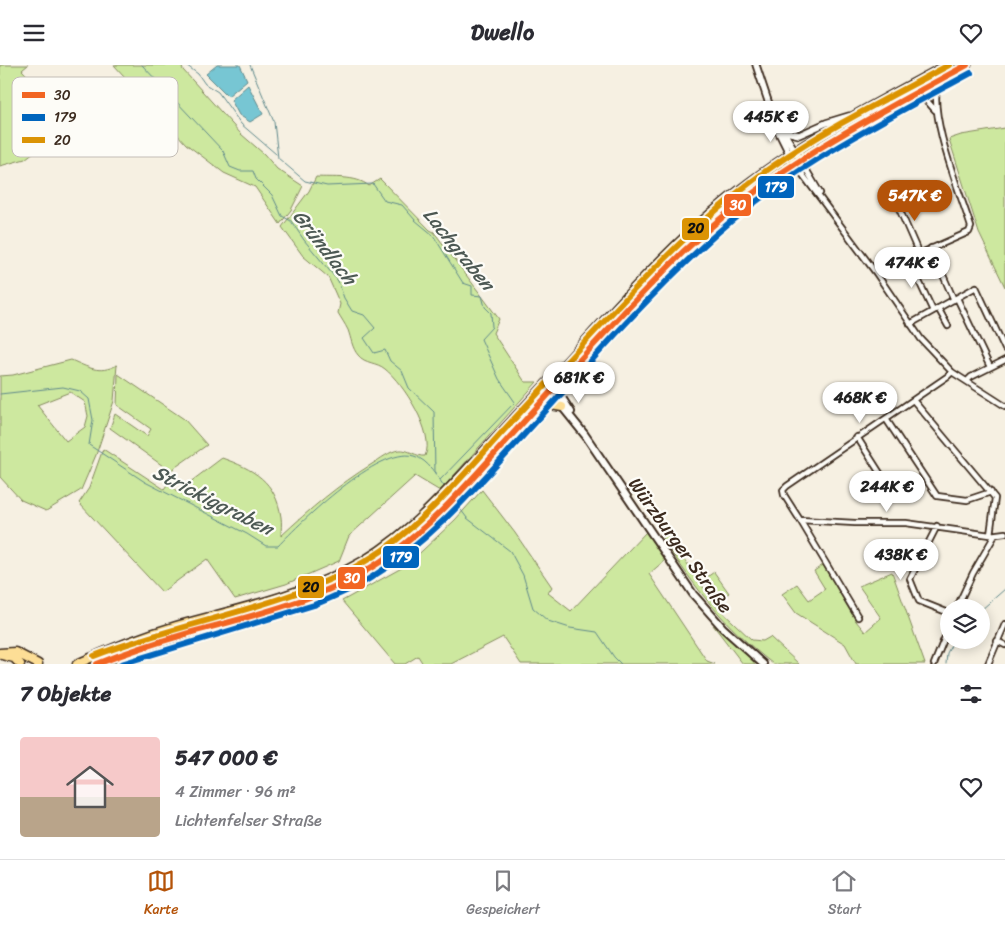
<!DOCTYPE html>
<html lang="de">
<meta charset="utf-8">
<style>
:root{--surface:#fff;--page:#f2f2f3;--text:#2b2b33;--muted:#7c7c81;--line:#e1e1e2;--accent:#b45309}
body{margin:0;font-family:Sriracha,sans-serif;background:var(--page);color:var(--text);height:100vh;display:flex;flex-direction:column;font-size:19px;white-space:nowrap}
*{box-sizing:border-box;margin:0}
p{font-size:16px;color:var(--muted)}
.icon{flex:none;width:28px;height:28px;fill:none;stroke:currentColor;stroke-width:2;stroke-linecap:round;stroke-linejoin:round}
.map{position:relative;height:599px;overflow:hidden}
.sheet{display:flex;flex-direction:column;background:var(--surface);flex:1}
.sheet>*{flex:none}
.fabs{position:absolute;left:940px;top:534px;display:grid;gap:10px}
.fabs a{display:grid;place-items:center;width:50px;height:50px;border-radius:50%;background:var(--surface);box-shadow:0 2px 12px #0003;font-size:25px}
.price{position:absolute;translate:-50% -42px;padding:0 11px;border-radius:18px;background:#fff;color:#222;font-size:16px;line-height:32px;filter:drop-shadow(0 1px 2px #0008)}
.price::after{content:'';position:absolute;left:50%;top:30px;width:15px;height:11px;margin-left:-8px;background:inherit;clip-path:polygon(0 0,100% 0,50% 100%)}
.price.selected{background:var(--accent);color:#fff}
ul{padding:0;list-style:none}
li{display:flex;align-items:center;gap:15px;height:125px;padding:0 20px}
li span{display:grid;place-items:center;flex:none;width:140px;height:100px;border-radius:5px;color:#555}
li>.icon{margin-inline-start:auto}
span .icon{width:60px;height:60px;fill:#fffc;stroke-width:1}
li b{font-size:21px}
h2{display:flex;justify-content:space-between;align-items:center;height:60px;padding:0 20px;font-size:21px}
header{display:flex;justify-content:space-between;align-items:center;height:65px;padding:0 20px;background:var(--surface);font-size:22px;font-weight:800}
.tabs{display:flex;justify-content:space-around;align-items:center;height:70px;border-top:1px solid var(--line);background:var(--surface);font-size:14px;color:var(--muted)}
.tabs a{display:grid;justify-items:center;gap:2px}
.tabs .selected{color:var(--accent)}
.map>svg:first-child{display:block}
.green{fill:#cde89f;stroke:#84895e;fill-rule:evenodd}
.water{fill:#77c6d3;stroke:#5f888b}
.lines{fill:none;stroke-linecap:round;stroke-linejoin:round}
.stream{stroke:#5f888b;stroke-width:1}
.minor-casing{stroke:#3b2a1e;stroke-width:8}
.tertiary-casing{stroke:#3b2a1e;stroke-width:9}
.secondary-casing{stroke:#3b2a1e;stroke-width:10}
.primary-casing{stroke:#3b2a1e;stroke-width:11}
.trunk-casing{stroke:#3b2a1e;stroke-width:11}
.minor{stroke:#fdfcf7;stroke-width:4.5}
.tertiary{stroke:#fdfcf7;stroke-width:5.5}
.secondary{stroke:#fdfcf7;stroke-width:6}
.primary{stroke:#fdde96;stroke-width:8}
.trunk{stroke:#fdde96;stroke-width:8}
.bus-1-casing{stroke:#fdfcf7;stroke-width:10}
.bus-2-casing{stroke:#fdfcf7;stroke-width:10}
.bus-3-casing{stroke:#fdfcf7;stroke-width:10}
.bus-1{stroke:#f26522;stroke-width:6}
.bus-2{stroke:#0065bd;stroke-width:6}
.bus-3{stroke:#db9304;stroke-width:6}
.labels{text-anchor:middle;stroke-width:4.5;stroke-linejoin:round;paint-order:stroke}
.street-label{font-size:19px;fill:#3b2a1e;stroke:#fdfcf7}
.water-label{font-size:20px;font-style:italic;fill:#4d5954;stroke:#fdfcf7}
.key{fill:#fdfcf7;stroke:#c3bdb6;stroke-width:1}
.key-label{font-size:14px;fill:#3b2a1e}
.line-badge{stroke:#fdfcf7;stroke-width:2}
.badge-label{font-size:14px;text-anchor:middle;font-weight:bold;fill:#fff}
.pale-badge-label{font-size:14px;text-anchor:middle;font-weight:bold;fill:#111}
</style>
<header><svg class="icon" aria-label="menu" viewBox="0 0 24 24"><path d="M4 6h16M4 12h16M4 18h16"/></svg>Dwello<svg class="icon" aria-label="heart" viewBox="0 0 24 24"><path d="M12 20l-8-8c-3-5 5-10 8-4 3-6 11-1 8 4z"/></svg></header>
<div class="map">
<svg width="1005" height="599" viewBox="0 0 1005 599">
<rect width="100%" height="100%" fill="#f6f0e2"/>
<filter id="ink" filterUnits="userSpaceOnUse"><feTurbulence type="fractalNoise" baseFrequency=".02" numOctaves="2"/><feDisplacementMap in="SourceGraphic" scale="10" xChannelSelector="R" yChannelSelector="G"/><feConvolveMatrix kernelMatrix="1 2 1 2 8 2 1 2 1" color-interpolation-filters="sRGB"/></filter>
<g filter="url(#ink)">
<path class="green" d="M0,0H28L22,5L67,53L44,79L25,94L0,101Z
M114,0H181L183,5L241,69L264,89L277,104L303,121L291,145L280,159L255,122L224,108L186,79Z
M953,0H962L806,87L805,85L860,51Z
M1005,63V222L979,168L949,74L961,70Z
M788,94L789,95L735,136L559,315L557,314C601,266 642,216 689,171C720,143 754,118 788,94Z
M316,112C332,113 356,110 369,121L380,114L430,165L434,167L499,254L493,268L525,317H537L440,426L415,411L349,471L339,496L286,519L235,534L207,494L162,527L79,438L89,423L103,384L164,424L169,417L177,427L222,393C253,404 276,416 281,452C282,458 281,465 281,471C310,444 338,420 372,399C380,394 390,386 399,385C409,384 416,392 425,391C436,369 403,318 385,304C377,297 365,299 358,290C352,283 351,273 348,265C345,259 341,253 338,248L340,239L328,212L303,191L282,162L309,126Z
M71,295C88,302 99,310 117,300L114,336L96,390L81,425L46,446L21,435L0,412V311L13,310ZM70,327L85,337L88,351L85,362L66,376L37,340Z
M118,309L184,354L207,380L170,406L110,363L115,349L147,371L151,364L117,340Z
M548,326L428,458L374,498L329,522L269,543L172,569L91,599H84L153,571L293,531L396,478L440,439L541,329Z
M482,425L515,468L552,522L548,528L571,546L646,467L665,495L649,509L707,596L715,599H521L503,572L451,599H423L418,591L405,599H395L342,536L407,500L455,455Z
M451,441L453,443C412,492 355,527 294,545C261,555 227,562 194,572C170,580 147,590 123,599H112L191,569L275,547L391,494L431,462Z
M667,469L716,541L752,575L763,576L770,572L799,599H773C723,560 696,524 662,473Z
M823,500L856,556L865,567L881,553L859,521L892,507L925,599H856L845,579L796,548L782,529L797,519L809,535L825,524L814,506Z
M714,507L729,528L718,536L703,515Z
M713,560L759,599H743Z"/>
<path class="water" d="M217,0H240L247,15L228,31L206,9Z
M248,20L263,49L250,57L239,50L231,35Z"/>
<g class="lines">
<path class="stream" d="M142,0L223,86L230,102L240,106H253L256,114L272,130L282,151L291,156L304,175L338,216L344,233L352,246L364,250L375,263L364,273L374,288L385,285L390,296L402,306L409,323L434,347L435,408
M186,0L198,9L205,19L218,27L241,59L276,89
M250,0L274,57L278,93L305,116L327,121L373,119L385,136L402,140L415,155L433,170L463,218L472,221V230L482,231L485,242L491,248L492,262L481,274L499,314L515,337L440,415
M0,329L63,322L80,326L89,334L93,355L89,380L145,417L247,469L266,481H278C302,456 378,381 414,391C429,395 437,412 446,424
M455,437L467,453L510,486L523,510L533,543L548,556L570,563L597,567L614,592L621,599
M981,545L1005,524
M946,599L947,588L954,575"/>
<g class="minor-casing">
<path id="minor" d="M911,32L927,36L935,45
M800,94L820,128
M794,98L876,208L921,274L952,307L1005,341
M894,132L919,189
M931,183L954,235
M908,193L933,246
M876,208L969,167L971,162C961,130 926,46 939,17
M957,233L990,302
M938,243L948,261
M910,259L976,222L1005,284
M952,307L948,311L787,421L783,425L784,430L800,455L855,458H906L990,470L1005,468
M967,316L971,312L1005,295
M913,335L995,433L990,470
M886,354L937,431L967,435L991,427
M857,372L885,416
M800,455L858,552
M937,461L910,514L919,536L949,548
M957,542L973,508L995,470
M997,576L1005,580
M934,599L949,562
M988,599L1005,559"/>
</g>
<g class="tertiary-casing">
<path id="tertiary" d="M756,0L778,66L794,98
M783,66L799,70L826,58L849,51
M783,66L800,94"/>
</g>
<g class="secondary-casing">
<path id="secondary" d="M546,319L560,330L571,347
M553,325L556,334L585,370L693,529L723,563L763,599"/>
</g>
<g class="primary-casing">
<path id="primary" d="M546,319C605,256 660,189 727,135C794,80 871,41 947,0
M553,325C617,256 679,182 755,125C820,76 895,40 967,0"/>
</g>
<g class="trunk-casing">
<path id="trunk" d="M537,344L551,340L562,342
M0,588L15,587L38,599
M2,590L14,593L20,599
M77,599C109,584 142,571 176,561C233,545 292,533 345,506C398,480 435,439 474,397C498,371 522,345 546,319
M97,599C176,565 264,556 342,519C429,478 489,395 553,325"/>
</g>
<use href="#minor" class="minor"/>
<use href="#tertiary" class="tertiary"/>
<use href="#secondary" class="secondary"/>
<use href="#primary" class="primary"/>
<use href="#trunk" class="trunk"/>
<g class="bus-1-casing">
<path id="bus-1" d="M97,599C127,587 158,577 189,568C258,549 331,533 390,490C436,457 472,414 509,373C566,310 623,246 683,187C769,105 864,56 967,0"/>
</g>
<g class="bus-2-casing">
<path id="bus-2" d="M121,599L314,540C334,531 354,524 372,512C431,476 476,422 522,372C581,308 638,241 702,182C781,107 877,59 971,8"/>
</g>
<g class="bus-3-casing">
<path id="bus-3" d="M94,591C187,554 300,542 383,485C429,452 466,407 504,365C557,308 609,249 664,194C698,160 734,128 773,101C829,62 890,32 949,0"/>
</g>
<use href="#bus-1" class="bus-1"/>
<use href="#bus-2" class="bus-2"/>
<use href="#bus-3" class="bus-3"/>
</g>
</g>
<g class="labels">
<g class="street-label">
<text transform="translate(681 480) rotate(54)" y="7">Würzburger Straße</text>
</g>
<g class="water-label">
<text transform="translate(325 182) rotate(52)" y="7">Gründlach</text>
<text transform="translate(459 184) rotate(51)" y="7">Lachgraben</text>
<text transform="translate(213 435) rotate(27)" y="7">Strickiggraben</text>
</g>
</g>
<rect x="12" y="12" width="166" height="80" rx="8" class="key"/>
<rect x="22" y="27" width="23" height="6" fill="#f26522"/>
<rect x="22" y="49" width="23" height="7" fill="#0065bd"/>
<rect x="22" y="72" width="23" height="6" fill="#db9304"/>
<g class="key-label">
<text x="54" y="35">30</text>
<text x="54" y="57">179</text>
<text x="54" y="80">20</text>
</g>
<g class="line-badge">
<rect x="757" y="110" width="38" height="24" rx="5" fill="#0065bd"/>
<rect x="723" y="128" width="29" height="24" rx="5" fill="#f26522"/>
<rect x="681" y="152" width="29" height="24" rx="5" fill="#db9304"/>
<rect x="382" y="480" width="38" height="24" rx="5" fill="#0065bd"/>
<rect x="337" y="501" width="29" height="24" rx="5" fill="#f26522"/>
<rect x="297" y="510" width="28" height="24" rx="5" fill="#db9304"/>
</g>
<g class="badge-label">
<text x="776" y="127">179</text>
<text x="738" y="145">30</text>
<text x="401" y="497">179</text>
<text x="352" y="518">30</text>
</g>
<g class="pale-badge-label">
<text x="696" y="168">20</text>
<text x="311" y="527">20</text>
</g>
</svg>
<div class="fabs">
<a><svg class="icon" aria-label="layers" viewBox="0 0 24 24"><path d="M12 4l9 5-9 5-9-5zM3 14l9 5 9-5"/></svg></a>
</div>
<b class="price" style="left:771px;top:78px">445K €</b>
<b class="price selected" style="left:915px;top:157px">547K €</b>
<b class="price" style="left:912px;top:224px">474K €</b>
<b class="price" style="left:579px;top:339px">681K €</b>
<b class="price" style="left:860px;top:359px">468K €</b>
<b class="price" style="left:887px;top:448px">244K €</b>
<b class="price" style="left:901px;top:516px">438K €</b>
</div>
<section class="sheet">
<h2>7 Objekte<svg class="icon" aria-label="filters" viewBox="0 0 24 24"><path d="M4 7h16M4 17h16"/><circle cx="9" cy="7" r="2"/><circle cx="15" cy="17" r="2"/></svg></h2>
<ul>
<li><span style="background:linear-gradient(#f6c9c9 60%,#b9a48a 0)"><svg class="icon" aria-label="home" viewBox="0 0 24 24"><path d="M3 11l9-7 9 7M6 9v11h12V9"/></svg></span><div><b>547 000 €</b><p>4 Zimmer · 96 m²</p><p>Lichtenfelser Straße</p></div><svg class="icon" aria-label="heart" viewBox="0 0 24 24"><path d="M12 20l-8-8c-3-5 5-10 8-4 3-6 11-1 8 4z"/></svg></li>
</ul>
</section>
<nav class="tabs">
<a class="selected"><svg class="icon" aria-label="map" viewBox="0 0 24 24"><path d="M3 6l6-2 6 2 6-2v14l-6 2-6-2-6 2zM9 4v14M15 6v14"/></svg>Karte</a>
<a><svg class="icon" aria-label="saved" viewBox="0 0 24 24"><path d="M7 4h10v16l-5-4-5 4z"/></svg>Gespeichert</a>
<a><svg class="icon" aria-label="home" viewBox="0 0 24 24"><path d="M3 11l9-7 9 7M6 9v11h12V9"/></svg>Start</a>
</nav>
